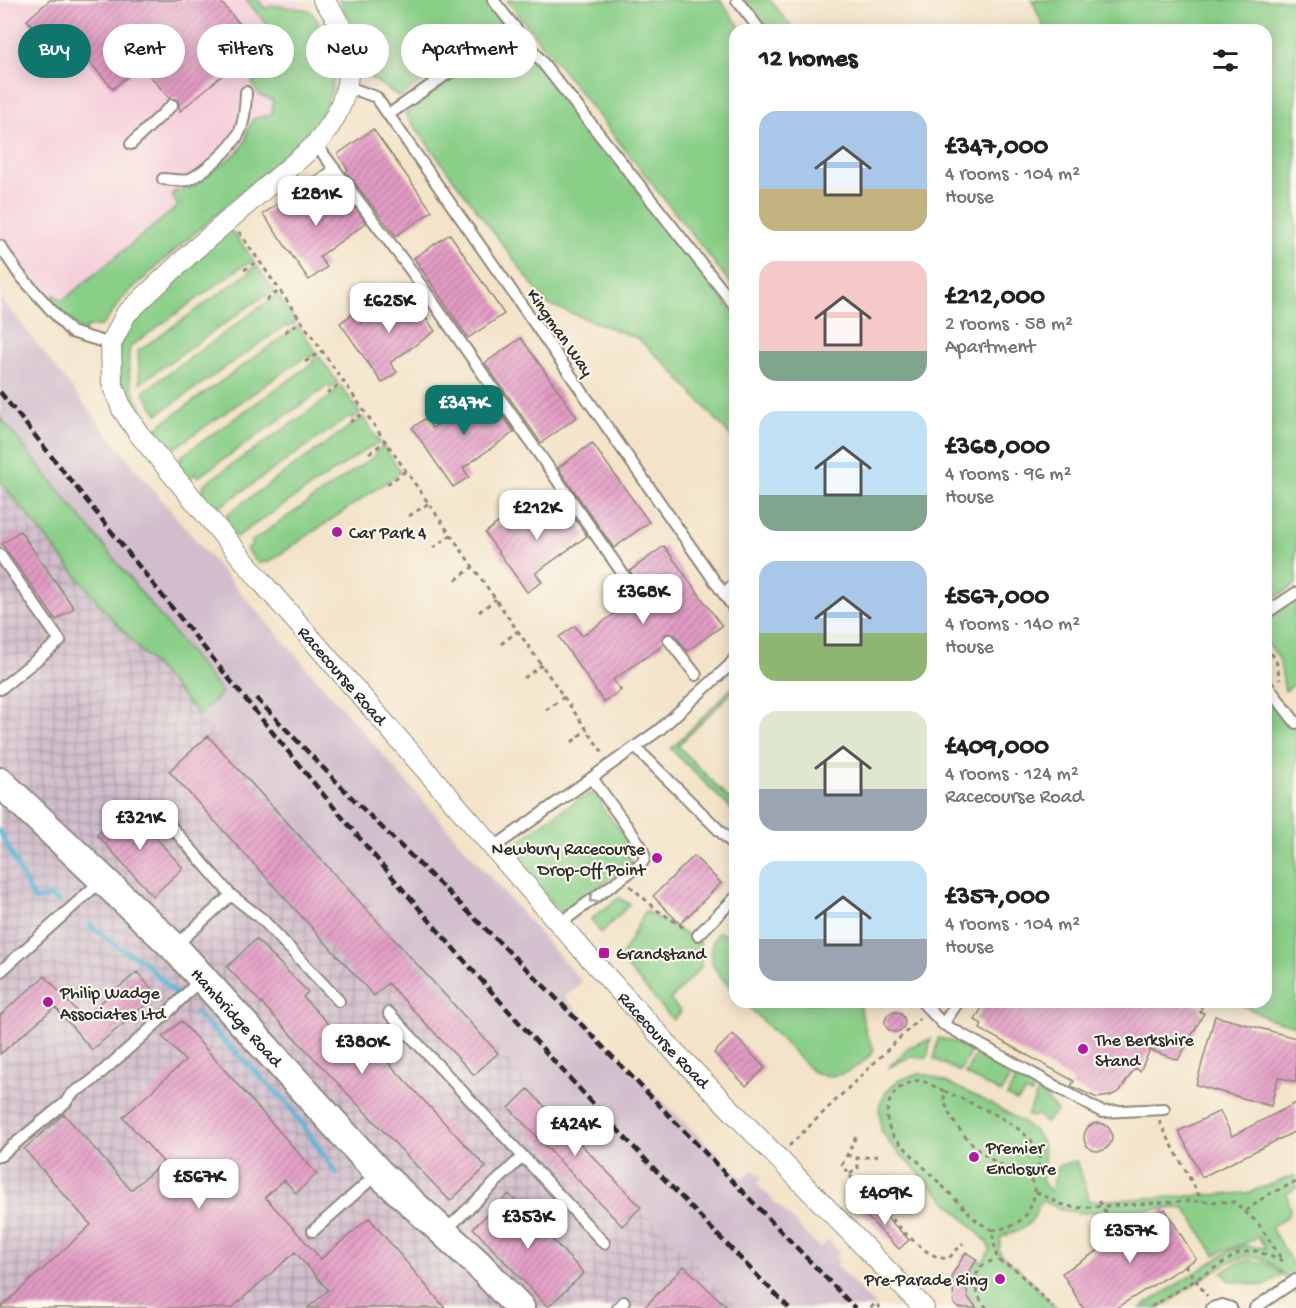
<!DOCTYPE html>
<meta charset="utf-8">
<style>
:root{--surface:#fff;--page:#f2f2f2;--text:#202124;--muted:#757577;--accent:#0f766e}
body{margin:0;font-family:"Gochi Hand",sans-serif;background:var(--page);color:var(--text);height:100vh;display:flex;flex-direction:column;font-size:22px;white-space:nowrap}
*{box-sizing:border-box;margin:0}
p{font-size:20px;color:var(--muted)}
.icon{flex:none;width:33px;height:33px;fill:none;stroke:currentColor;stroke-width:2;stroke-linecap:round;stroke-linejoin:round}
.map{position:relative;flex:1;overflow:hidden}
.drawer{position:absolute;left:729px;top:24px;width:543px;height:984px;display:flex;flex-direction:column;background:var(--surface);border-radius:18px;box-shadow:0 3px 15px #0003}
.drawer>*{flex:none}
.banner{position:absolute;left:18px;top:24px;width:570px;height:54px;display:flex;gap:12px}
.price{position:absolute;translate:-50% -51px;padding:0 14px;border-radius:12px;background:#fff;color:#222;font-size:20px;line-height:39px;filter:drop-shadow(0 2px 3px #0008)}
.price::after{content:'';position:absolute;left:50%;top:36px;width:18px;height:14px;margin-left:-9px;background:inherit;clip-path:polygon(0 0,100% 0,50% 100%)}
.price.selected{background:var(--accent);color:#fff}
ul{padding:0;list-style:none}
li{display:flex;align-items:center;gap:18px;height:150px;padding:0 30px}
li span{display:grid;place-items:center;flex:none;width:168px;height:120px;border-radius:18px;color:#555}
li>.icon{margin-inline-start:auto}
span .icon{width:72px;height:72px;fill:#fffc;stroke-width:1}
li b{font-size:26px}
h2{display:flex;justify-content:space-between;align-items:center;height:72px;padding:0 30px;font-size:26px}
.tag{padding:0 21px;border-radius:27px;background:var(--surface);box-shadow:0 3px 15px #0003;font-size:21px;line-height:54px}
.tag.selected{background:var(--accent);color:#fff}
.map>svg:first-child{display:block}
.built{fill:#f5cfdb}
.industrial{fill:url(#industrial-grid)}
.railway{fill:#d1bdcc}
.grass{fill:#8acf88;stroke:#5a7d5a;stroke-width:1.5}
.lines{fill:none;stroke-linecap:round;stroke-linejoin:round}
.stream{stroke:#56b6d4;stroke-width:5}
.building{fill:url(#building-hatch)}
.service-casing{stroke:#8f877a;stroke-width:14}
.minor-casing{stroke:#8f877a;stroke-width:22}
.secondary-casing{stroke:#8f877a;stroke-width:32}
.path{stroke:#8f877a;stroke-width:3;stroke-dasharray:4.5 4.5;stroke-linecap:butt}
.service{stroke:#fff;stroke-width:10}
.minor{stroke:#fff;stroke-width:20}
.secondary{stroke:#fff;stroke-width:28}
.rail{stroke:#2b2b2b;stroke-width:4.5;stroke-dasharray:9 4.5;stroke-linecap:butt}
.oneway{stroke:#a0a0a0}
.poi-dot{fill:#b5179e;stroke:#fbf7ec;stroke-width:2}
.labels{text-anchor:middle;stroke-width:4.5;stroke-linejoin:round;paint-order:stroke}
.street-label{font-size:18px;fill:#2b2b2b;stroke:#fbf7ec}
.poi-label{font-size:18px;fill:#2b2b2b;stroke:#fbf7ec;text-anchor:start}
</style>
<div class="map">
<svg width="1296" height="1308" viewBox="0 0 1296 1308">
<defs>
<pattern id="industrial-grid" width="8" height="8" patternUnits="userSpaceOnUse" patternTransform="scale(1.5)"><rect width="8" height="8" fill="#d1bdcc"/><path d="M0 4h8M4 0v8" fill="none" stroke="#aa9aa6"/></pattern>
<pattern id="building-hatch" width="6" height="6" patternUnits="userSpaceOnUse" patternTransform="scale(1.5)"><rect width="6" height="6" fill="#e39bc5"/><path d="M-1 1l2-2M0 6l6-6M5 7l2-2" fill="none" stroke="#b87fa0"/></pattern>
</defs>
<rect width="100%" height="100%" fill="#fbf7ec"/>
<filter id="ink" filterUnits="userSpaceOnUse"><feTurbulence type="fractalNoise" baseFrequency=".0167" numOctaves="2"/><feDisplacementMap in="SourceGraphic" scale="12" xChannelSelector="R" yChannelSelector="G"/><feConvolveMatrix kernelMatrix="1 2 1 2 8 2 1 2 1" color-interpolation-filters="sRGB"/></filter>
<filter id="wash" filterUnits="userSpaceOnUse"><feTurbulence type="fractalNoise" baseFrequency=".008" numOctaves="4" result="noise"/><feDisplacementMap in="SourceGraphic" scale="24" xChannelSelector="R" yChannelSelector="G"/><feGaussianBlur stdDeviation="1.35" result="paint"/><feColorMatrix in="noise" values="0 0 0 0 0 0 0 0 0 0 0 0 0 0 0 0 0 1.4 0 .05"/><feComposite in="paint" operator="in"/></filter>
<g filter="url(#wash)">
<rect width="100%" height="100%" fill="#f3e3c8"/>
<path class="built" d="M3,0H297L325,34L273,164L109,309L80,320L14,257L0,236V3Z"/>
<path class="industrial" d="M0,481L107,613L655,1223L740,1308H0Z"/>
<path class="railway" d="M0,297L122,452L201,547L582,982L565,997L636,1075L743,1179L753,1169L762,1178L757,1184L820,1248L829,1240L840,1252L835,1256L839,1261L836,1265L877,1308H740L655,1223L107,613L0,481Z"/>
<path class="grass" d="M246,0H258L266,9L272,5L309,10C333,37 342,72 325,107C312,134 282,156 260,176C217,214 172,252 130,291C118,301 112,316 101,326L87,327L85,332L80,330L51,300L54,294L62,301L178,206L172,195L173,192L194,186L239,151L245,142L248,128L254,119L272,114L273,100L259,95L252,82L275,59L263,42L274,33Z
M339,0H488L499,13L502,24L400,97L369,77L362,67L356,31Z
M507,0H720L742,30H735V289Z
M743,0H770L794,30H767Z
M1032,0H1296V584L1266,604V30H1045Z
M507,39L519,40L735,314V441L671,369L639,339L547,304L405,114Z
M228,230L235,234L254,261L244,265L130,347C125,374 132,395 148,417L142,422L138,419L120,386L119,347L128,324Z
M256,265L275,292L268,297L265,295L140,383L138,351L250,272L249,270Z
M277,295L296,322L288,327L286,325L158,414L143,392Z
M298,326L317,353L310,358L307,356L173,449L171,446L165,451L152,435L158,431L156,428Z
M319,356L338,383L331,388L328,386L198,477L195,474L188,480L175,464L182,459L180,457L313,363L312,361Z
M341,386L360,413L352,419L350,416L221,506L219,504L214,509L199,492L205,488L203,485L334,394L333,392Z
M0,417L222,693L199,715L107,613L0,481Z
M363,417L380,443L370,447L236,537L223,520L229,516L227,514Z
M383,446L401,472L269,562L258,563L246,549L252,545L251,542L376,455L375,452Z
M1296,599V683L1285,691L1279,658L1266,641V620Z
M735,685V689L678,746L735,805V813L671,749Z
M1266,695L1276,702L1296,729V1026L1267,1018L1237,1002H1266Z
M590,793L602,801L601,806L634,848H631L629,860L633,862L563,912L559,911L514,860L512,847L551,817Z
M619,898L630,904L601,933L591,919Z
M645,911L700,942L701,967L670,1000L681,1012L673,1020L620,959Z
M719,932L735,939V993C718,975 699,956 719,932Z
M744,1002H859L866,1033L874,1049L873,1052C857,1070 834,1083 812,1071Z
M938,1038L952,1041L971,1051L960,1072L934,1059Z
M931,1039L927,1058L909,1057L888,1068L909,1047Z
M976,1053L1013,1072L1001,1093L965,1074Z
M920,1073C939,1076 1029,1120 1038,1136C1047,1150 1044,1166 1042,1181L1051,1192L1058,1166L1076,1161L1088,1194V1201L1247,1193L1296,1175V1188L1287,1193L1290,1211L1287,1217L1271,1228L1296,1269V1294C1260,1227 1225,1265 1178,1295C1173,1299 1165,1306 1159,1308C1154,1308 1145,1308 1140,1308L1231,1250L1245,1246L1266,1248L1258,1237C1246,1246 1230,1246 1215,1255L1185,1208L1079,1213L1063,1210L1043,1201C1037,1204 1038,1207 1036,1213C1030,1227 1016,1233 1001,1237L999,1250L1002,1256L1017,1267L1056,1308H977C960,1290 965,1279 977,1260L983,1262L990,1250L987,1242L891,1145L881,1130L879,1107L886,1092L899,1080Z
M1018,1074L1035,1087L1031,1095L1026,1092L1017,1101L1007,1096Z
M1039,1090L1057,1111L1045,1123L1037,1114L1033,1117L1027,1116Z
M1250,1260L1269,1264L1282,1275L1264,1286L1228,1280L1222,1272L1238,1263Z"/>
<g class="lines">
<path class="stream" d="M0,831L34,900L50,897L60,902
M90,925L118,947L143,961L175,993
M196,1013L287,1103L337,1174"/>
</g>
<g id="blocks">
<path class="building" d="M50,0H219L258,45L180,111L178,100L169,98L141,65L113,89L66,35L51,47L27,20Z
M373,129L432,211L396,236L346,172L348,170L338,154Z
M334,180L366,223L319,257L327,267L309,280L263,214L279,203L287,214Z
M450,234L504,314L468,338L414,258Z
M406,290L435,331L390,363L397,372L382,383L340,323L354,313L361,323Z
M521,338L577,417L541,443L485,363Z
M486,391L514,432L463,468L469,477L453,487L412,428L426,418L432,428Z
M592,443L649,522L614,548L558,468Z
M558,495L587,536L536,573L542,582L527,592L485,533L499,522L506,532Z
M20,531L74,608L56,620L2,544Z
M664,546L722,626L687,651L675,635L665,634L662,638L663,645L613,680L621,690L604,702L559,637L575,626L582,636L633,601L639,604L644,603L645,593L630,571Z
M208,736L498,1053L474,1075L388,983L374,996L169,771Z
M128,807L183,868L153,896L97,835Z
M694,856L721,883L680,924L653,896Z
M256,939L308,992L303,997L342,1038L354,1026L486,1167L450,1201L227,967Z
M137,972L157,995L92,1050L55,1007L0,1054V1015L45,976L83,1018Z
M985,1002H1187L1202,1007L1200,1012L1204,1013L1178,1060L1150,1050L1140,1071L1135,1068L1120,1091L1110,1096L1097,1098L1071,1086L1074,1081L980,1029L982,1024L975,1020Z
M885 1022a10 10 0 1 1 20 0a10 10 0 1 1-20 0Z
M1215,1016L1296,1038V1082L1278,1077L1271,1106L1196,1085Z
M181,1021L317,1174L296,1193L284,1180L265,1197L321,1259L369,1218L445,1308H308L328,1290L295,1252L232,1308H0L91,1225L24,1149L64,1114L131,1190L163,1162L123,1117L185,1061L163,1037Z
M733,1034L765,1068L746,1086L714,1053Z
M528,1089L641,1207L622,1226L509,1108Z
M1296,1103V1131L1202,1177L1179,1131L1220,1111L1232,1136Z
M1084 1137a14 14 0 1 1 28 0a14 14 0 1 1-28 0Z
M509,1194L584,1273L548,1307L473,1228Z
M872,1202L909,1240L899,1249L862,1212Z
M1165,1209L1196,1259L1116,1308H1083L1062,1273Z
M966,1252L977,1260L965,1277L968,1298L977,1308H959L954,1304L952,1275Z
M684,1266L728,1308H644Z"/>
</g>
</g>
<g filter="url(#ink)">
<use href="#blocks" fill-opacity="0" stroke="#8f877a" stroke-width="1.5"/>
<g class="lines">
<g class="service-casing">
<path id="service" d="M493,0L735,306
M737,0L760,30
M348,87L376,97L735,610
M388,115L515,27
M131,144L172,105
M314,146L321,151L409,268L639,597
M277,176L301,196L335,169
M163,179C170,179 180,182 187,180C197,177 206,168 214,162C241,139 245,127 246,92
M0,246L19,274L71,332L111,344
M0,555L60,641L0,689
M723,593L735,584
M1266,613L1296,593
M669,640L696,675
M1266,684L1296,723
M635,747L730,841
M154,807L231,895L262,919L339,1001
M493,848L659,730L729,666L735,658
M559,924L642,863L645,858L641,846L592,778
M698,935L735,898
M174,947L231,895
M0,972L101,881
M922,1002L943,1024L1102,1112L1164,1109
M389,1013L604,1243
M943,1024L958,1002
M0,1156L66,1102C72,1090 83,1089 93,1080C130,1047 168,1015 201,978
M313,1231L378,1173
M444,1232L522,1157
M618,1308L624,1302
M1212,1308L1222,1305L1231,1308
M1255,1308L1296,1280"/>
</g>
<g class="minor-casing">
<g id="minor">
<path id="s1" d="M323,0C363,46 353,104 314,146L194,250L126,314L111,344L112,383L122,409L139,434L261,581L586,954L673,1050L924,1308"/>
</g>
</g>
<g class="secondary-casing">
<g id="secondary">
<path id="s2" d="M0,782L174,947L379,1173L477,1263L520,1308"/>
</g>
</g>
<path class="path" d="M239,232L603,753
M244,270L259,260
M266,300L279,291
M285,332L301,321
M305,362L322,351
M327,393L343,382
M350,422L365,412
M369,453L385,442
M387,484L406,471
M409,516L429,503
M433,548L451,535
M456,580L473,567
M479,612L496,599
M501,644L518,631
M1266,646L1276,660L1280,680
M524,678L542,665
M546,710L564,697
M572,742L587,729
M630,886L657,910L686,929
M944,1091C969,1103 1070,1138 1030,1179
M1159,1121L1202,1201
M856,1137L842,1165L850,1174L856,1192C862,1197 868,1196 873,1200C891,1215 924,1262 949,1258L963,1243
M789,1146L919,1019
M847,1155L857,1158L879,1156
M850,1174L858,1168L857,1158
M1036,1192L1061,1204L1076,1208L1186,1201L1234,1202L1258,1223L1283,1261L1256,1251L1239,1253L1149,1308
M1099,1201L1120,1237
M1246,1211L1267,1195L1296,1182
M992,1230C1013,1228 1027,1221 1033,1200C1035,1192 1036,1186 1030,1179C1022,1171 1011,1169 1001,1165C978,1153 942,1119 944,1091L921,1080C892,1083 878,1110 893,1136L978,1222L992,1230L997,1260L1014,1268L1053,1308
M1185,1265L1207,1296
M871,1308L875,1303L880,1308
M987,1308C971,1292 969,1264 997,1260"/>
<use href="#service" class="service"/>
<use href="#minor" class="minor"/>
<use href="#secondary" class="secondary"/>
<path class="rail" d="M0,392C142,569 281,748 429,920C544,1054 665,1182 789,1308
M256,698L356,802L550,992L855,1308"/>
</g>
<defs><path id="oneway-chevron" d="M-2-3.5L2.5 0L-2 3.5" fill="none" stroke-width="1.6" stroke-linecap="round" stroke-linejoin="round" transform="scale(1.5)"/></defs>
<use class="oneway" href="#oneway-chevron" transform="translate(593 899) rotate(144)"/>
</g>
<g class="poi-dot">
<circle cx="337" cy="532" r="6"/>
<circle cx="657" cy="858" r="6"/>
<rect x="598" y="947" width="12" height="12" rx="3"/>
<circle cx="48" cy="1002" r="6"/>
<circle cx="1083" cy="1049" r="6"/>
<circle cx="974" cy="1157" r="6"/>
<circle cx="1000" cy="1279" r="6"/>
</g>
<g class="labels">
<g class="street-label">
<text transform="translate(561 332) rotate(55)" y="6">Kingman Way</text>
<text dy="6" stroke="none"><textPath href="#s1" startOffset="860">Racecourse Road</textPath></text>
<text dy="6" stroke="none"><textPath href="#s2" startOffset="334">Hambridge Road</textPath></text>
<text dy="6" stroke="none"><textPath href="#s1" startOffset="1346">Racecourse Road</textPath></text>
</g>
<g class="poi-label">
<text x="349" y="538">Car Park 4</text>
<text x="645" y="854" text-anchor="end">Newbury Racecourse<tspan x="645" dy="21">Drop-Off Point</tspan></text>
<text x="616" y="959">Grandstand</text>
<text x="60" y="998">Philip Wadge<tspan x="60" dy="21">Associates Ltd</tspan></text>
<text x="1095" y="1045">The Berkshire<tspan x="1095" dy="21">Stand</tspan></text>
<text x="986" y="1153">Premier<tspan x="986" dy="21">Enclosure</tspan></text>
<text x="988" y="1285" text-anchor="end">Pre-Parade Ring</text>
</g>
</g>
</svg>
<b class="price" style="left:316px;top:227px">£281K</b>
<b class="price" style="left:389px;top:334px">£625K</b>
<b class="price selected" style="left:464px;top:436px">£347K</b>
<b class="price" style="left:537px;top:541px">£212K</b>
<b class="price" style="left:643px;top:625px">£368K</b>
<b class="price" style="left:140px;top:851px">£321K</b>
<b class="price" style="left:362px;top:1075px">£380K</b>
<b class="price" style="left:575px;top:1157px">£424K</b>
<b class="price" style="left:199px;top:1210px">£567K</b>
<b class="price" style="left:885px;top:1226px">£409K</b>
<b class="price" style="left:528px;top:1250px">£353K</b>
<b class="price" style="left:1130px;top:1264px">£357K</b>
<div class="banner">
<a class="tag selected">Buy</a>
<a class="tag">Rent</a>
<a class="tag">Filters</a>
<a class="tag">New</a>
<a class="tag">Apartment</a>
</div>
<section class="drawer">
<h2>12 homes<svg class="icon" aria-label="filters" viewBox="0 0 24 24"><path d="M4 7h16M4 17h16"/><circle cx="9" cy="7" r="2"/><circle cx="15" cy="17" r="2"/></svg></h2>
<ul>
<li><span style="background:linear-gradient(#a9c7e8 65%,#c2b280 0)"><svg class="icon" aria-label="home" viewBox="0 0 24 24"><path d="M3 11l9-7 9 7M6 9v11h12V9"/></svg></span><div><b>£347,000</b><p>4 rooms · 104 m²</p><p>House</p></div></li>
<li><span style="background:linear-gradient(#f6c9c9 75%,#7fa58c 0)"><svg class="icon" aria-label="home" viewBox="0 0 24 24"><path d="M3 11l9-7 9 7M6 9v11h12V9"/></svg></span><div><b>£212,000</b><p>2 rooms · 58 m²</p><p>Apartment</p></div></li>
<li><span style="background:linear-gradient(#bfe0f5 70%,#7fa58c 0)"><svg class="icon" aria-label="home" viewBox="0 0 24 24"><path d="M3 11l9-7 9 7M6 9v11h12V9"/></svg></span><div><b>£368,000</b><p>4 rooms · 96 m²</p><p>House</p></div></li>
<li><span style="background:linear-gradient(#a9c7e8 60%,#8fb573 0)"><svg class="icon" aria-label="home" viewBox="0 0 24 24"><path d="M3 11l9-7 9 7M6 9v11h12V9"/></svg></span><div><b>£567,000</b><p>4 rooms · 140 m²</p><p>House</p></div></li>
<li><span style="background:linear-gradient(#dfe7d0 65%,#9aa5b1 0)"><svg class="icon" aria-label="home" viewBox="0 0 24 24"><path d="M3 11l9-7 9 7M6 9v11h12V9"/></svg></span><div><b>£409,000</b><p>4 rooms · 124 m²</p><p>Racecourse Road</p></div></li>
<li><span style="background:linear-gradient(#bfe0f5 65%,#9aa5b1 0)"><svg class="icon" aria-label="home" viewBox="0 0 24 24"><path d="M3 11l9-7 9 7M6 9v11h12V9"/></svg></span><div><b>£357,000</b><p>4 rooms · 104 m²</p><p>House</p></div></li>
</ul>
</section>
</div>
